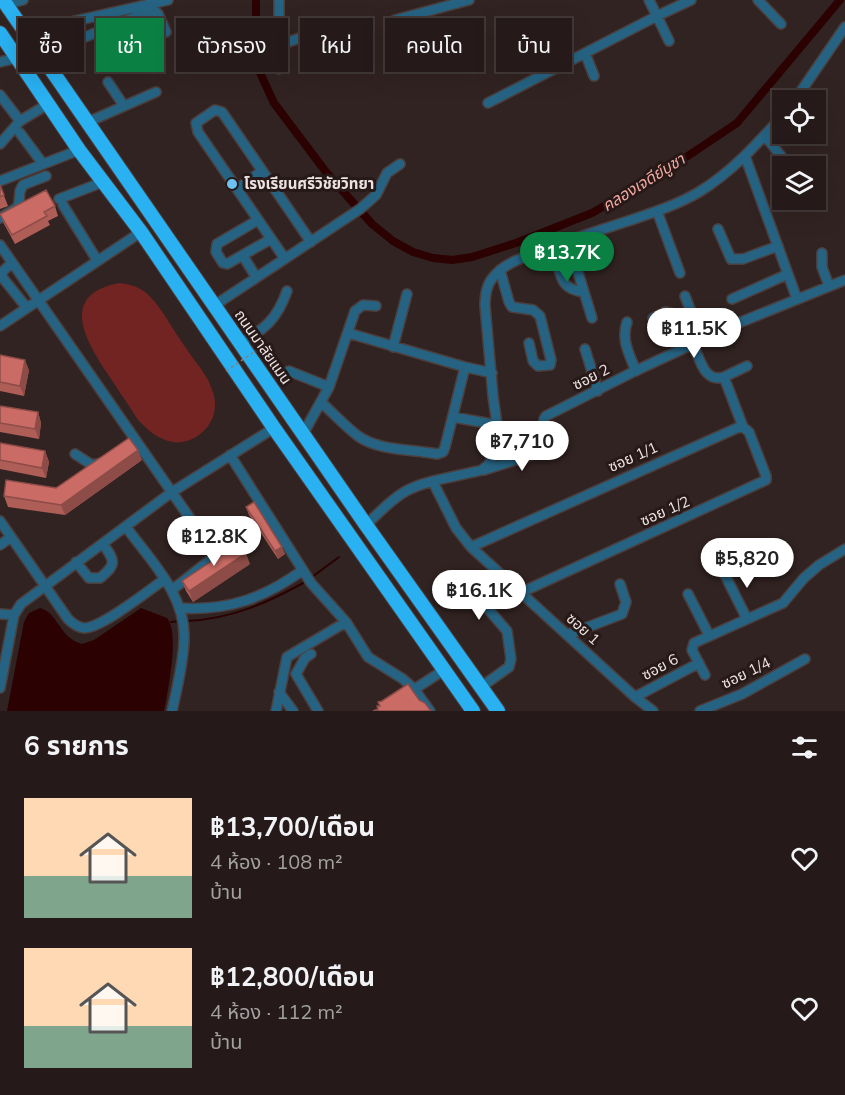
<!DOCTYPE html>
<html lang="th">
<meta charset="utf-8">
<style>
:root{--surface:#251a19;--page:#312726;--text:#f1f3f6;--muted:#a3a1a2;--line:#423838;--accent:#0b8043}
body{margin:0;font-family:Mulish,"Noto Sans Thai",sans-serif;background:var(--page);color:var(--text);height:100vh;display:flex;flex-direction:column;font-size:22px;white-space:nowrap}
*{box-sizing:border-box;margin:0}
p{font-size:20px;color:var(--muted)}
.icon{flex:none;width:33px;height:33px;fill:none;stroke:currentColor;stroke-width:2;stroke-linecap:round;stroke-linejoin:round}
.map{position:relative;height:711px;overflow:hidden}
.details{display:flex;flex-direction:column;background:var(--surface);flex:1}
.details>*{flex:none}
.guide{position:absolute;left:18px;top:18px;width:810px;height:54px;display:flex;gap:12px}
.tools{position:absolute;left:772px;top:90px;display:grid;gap:12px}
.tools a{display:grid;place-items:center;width:54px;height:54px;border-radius:0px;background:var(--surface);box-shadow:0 6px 24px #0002,0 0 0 2px var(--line);font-size:30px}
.price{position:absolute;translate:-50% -51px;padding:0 14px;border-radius:21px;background:#fff;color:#222;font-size:20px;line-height:39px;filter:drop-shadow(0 2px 3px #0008)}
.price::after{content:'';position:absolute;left:50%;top:36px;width:18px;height:14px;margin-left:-9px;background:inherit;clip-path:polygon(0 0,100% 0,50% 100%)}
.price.on{background:var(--accent);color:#fff}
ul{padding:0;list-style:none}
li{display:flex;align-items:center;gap:18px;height:150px;padding:0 24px}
li span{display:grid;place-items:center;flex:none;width:168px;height:120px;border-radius:0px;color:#555}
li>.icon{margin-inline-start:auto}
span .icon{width:72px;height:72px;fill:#fffc;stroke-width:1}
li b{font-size:26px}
h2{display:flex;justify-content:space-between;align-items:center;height:72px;padding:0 24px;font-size:26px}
.tag{padding:0 21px;border-radius:0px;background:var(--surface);box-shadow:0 6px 24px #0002,0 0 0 2px var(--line);font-size:21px;line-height:54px}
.tag.on{background:var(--accent);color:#fff}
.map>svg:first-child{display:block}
.green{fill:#722422}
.water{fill:#2b0102}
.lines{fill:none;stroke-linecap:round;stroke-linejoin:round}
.stream{stroke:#2b0102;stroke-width:2}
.canal{stroke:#2b0102;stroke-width:8}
.minor-casing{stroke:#4b3e3c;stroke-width:12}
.highway-casing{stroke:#4b3e3c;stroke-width:16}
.path{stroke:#8b7e7d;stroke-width:1.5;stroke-dasharray:3 3;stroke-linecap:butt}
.minor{stroke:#266383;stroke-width:9}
.highway{stroke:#29b1f2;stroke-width:14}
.path-bridge{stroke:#8b7e7d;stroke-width:1.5;stroke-dasharray:3 3;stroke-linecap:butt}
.wall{fill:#ae5d57}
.shaded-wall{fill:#8d4c47}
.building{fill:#ca6c65;stroke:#8d4c47;stroke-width:1.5}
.poi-dot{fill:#6dc2f3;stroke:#271918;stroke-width:2}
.labels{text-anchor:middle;stroke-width:6;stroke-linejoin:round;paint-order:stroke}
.poi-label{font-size:15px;font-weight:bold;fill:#ece2e1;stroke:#271918;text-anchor:start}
.street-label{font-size:15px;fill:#ece2e1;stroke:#271918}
.water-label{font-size:16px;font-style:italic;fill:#f3a9a1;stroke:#271918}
</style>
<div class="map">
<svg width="845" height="711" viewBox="0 0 845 711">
<rect width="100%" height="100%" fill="#312321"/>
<path class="green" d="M119,283C129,284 137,286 145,292C160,304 174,332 186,348C193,359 203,370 209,382C212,389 215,397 215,404C216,428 190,448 168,441C155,437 147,429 138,420C128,404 117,388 107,373C85,339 59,295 119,283Z"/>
<path class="water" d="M40,608C59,613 58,637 82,644L94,640L141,608L167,618C180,633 168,691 164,711H7L24,622L29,613Z"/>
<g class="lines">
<path class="stream" d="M312,577L339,557
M187,621C231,619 267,603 305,582
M171,622L181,621"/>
<path class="canal" d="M256,0V64L274,103L326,172L372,224L393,241L413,252L433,258L452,260L472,257L516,243L592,213L658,176L737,123L840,0"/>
<g class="minor-casing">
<path id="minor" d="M279,0V69
M758,0L781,24
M6,4L23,0
M395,20L469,0
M119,23L130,54
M105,29L111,56
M540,30L558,67
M26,32L168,0
M669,41L657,16L691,0
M279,45L324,30
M585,53L594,76
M44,60L65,45L145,13L156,12L158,14L166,32
M0,62L17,58
M108,82L124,106
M0,95L20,121
M795,100L845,27
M488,103L657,16L649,0
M88,122L156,92
M20,133L43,164
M765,136L781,156
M0,144L20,121L48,104
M745,156L797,299
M0,181L79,150
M237,189L262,171
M59,199L103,182
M63,205L97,260
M657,211L680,273
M0,218L17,208L19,203L20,191L23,185L46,176
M258,220L217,244L216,252L223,263L227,264L271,239
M718,229L731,259H743L778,246
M568,240L592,318
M569,244L557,263C562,281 564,290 584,292
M0,245L212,550L213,556L210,560L172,590
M822,253V267L829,286
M243,256L256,277
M285,259L198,132L196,123L215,110L222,112L311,242
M12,263L3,271L2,277L27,308
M500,270L509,302L512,307L533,310L540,316L551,360L550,365L538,366L533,361L529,343
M685,296L693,317L707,338
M732,299L788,274
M215,305L360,209L376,195L387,173L400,164
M653,318L665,312L671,313L688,347
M627,322C621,340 629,354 636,371
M0,326L141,232
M348,333L465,367L492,373
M241,343C266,328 277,319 287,291
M393,347L407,294
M585,349L598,391
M289,371L329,387
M724,377L747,366
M322,403C334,414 345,426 358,436C379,451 412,449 437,454L443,452L445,447L465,367
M453,417L497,425
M303,434L329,387L355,311L363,305L376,306
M75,454L92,465L101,463
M230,455L311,583L346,622L368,657L403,679L414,689L430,711
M484,470L553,448L544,425V419L546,416L633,372L736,324L845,280
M433,482L456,528L471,547L635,697L653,711
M0,521L68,619C73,624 77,627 84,628C102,628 149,590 165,579
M366,525C379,513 390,500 406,491C426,480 459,476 482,470L489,464L495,453L497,425L493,396L485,306C485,293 487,282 497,273C509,261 526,257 541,251C570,240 599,230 628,221C652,213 677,205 699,192C732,172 758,143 783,115
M126,527C151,561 187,596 184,641C183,665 177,688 172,711
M0,545L11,537
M471,547L737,428L743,427
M76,562L89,578H100C117,564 115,561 103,544
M723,571L747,619
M520,593L766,480V476L749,432L743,427L724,377C704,383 700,359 693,344
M688,594L709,635
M180,608C229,611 264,598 303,570
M0,614L14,615
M567,635L622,614L626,602L620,584
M311,654L305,658L296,674L318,711
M705,675L692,650L694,643L783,603L804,578L819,565L845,549
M481,687L509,667L511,659L507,631L476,595V590L496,570
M0,688L14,615L21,604L172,492L274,428
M279,692L293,711
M410,692L444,670
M635,697L699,663
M276,711L287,657L346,622
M700,711L742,694L805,659"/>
</g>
<g class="highway-casing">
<path id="highway" d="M3,0L366,525L498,711
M0,33L79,150L141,232L274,428L473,711"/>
</g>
<path class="path" d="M263,346L266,359"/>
<use href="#minor" class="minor"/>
<use href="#highway" class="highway"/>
<path class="path-bridge" d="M226,371L263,346"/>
</g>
<path class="wall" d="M0,185L8,206L0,209Z
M55,206L58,216L48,221L50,225L15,244L4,224L0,214Z
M0,355L29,370L24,396L0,391Z
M0,406L38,412L41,423L39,439L0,432Z
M0,443L45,451L49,462L46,478L0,469Z
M142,460L65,515L8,507L4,496L56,488Z
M246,507L285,554L278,559L249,515Z
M250,564L193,602L186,591L182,581Z"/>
<path class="shaded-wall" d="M25,360L29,370L24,396L20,386Z
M38,412L41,423L39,439L35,429Z
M138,450L142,460L65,515L61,505Z
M45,451L49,462L46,478L42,468Z
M282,547L285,554L278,559L275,551Z
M246,553L250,564L193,602L189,591Z"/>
<path class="building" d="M0,185L4,195L0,197Z
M46,190L55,206L44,212L47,216L12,235L0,214Z
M0,355L25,360L20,386L0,382Z
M0,406L38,412L35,429L0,423Z
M129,438L138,450L61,505L4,496L6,480L56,488Z
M0,443L45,451L42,468L0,460Z
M254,502L282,547L275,551L246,507Z
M239,543L246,553L189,591L182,581Z
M408,684L419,700L425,703L431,711H373L378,709L377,706H380L378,702L382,701Z"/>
<circle class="poi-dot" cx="232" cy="184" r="6"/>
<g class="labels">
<g class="poi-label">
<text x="244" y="189">โรงเรียนศรีวิชัยวิทยา</text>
</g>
<g class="street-label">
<text transform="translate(263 347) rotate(55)" y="5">ถนนมาลัยแมน</text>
<text transform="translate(591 377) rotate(-27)" y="5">ซอย 2</text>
<text transform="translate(633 457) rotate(-24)" y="5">ซอย 1/1</text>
<text transform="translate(665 511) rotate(-24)" y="5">ซอย 1/2</text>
<text transform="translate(583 629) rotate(42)" y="5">ซอย 1</text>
<text transform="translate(660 667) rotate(-28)" y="5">ซอย 6</text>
<text transform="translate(746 673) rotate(-26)" y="5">ซอย 1/4</text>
</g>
<g class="water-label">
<text transform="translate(643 182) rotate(-32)" y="6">คลองเจดีย์บูชา</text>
</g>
</g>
</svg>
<div class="tools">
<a><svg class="icon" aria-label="locate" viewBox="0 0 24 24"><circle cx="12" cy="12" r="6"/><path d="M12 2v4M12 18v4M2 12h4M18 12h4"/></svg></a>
<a><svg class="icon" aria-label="layers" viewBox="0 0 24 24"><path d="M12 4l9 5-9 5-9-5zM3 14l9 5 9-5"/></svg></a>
</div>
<b class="price on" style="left:567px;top:283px">฿13.7K</b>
<b class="price" style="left:694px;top:359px">฿11.5K</b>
<b class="price" style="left:522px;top:472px">฿7,710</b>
<b class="price" style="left:214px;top:567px">฿12.8K</b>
<b class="price" style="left:747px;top:589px">฿5,820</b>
<b class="price" style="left:479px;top:621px">฿16.1K</b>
<div class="guide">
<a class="tag">ซื้อ</a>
<a class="tag on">เช่า</a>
<a class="tag">ตัวกรอง</a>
<a class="tag">ใหม่</a>
<a class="tag">คอนโด</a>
<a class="tag">บ้าน</a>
</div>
</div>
<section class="details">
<h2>6 รายการ<svg class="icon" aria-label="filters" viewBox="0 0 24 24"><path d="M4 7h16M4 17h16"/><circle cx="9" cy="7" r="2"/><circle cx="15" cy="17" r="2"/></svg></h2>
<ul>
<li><span style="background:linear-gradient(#ffd9b3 65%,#7fa58c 0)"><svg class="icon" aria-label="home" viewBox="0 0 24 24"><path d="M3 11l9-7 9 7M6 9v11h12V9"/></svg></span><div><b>฿13,700/เดือน</b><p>4 ห้อง · 108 m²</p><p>บ้าน</p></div><svg class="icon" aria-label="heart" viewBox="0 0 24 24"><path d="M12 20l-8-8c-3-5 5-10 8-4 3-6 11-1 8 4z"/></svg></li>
<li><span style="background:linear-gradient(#ffd9b3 65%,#7fa58c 0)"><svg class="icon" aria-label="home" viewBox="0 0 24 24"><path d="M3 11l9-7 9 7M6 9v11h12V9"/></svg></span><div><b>฿12,800/เดือน</b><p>4 ห้อง · 112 m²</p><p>บ้าน</p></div><svg class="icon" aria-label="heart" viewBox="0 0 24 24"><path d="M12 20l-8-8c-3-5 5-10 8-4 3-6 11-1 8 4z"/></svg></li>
</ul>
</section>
